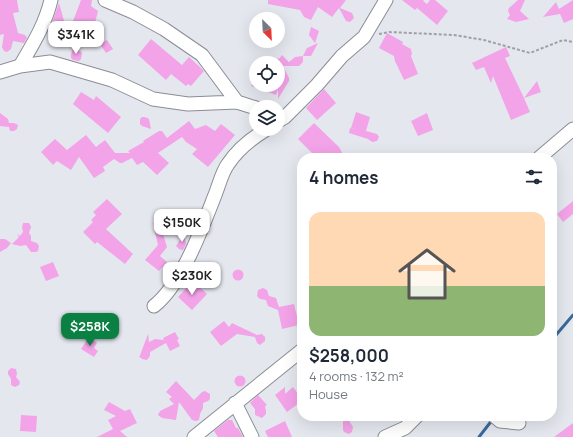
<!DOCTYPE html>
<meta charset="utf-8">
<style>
:root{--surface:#fff;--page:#f6f6f7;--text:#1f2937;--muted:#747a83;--accent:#0b8043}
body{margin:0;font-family:Manrope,sans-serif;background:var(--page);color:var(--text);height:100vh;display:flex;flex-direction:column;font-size:15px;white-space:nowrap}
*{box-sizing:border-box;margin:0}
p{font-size:13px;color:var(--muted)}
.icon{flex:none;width:22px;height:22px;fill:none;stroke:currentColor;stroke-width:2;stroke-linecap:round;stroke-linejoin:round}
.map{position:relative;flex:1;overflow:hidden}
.side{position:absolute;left:297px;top:153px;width:260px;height:268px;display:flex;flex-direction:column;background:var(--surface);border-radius:16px;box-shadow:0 4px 16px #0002}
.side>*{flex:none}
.needle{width:26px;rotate:156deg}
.controls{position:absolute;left:249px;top:12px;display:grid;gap:8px}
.controls a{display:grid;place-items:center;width:36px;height:36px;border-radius:50%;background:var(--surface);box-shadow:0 4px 16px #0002;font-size:20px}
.price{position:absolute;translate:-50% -34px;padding:0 9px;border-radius:8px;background:#fff;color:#222;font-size:13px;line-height:26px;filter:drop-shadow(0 1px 2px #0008)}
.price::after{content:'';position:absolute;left:50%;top:24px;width:12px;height:9px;margin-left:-6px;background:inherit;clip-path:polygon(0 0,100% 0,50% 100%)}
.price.active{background:var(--accent);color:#fff}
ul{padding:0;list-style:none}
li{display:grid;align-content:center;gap:8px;height:212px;padding:0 12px}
li span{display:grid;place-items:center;height:124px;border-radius:12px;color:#555}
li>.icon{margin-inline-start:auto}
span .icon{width:72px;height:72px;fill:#fffc;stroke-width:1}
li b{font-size:17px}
h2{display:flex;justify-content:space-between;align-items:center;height:48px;padding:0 12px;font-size:17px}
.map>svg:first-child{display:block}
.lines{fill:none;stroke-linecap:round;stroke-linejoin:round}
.stream{stroke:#396a9c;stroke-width:3}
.building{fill:#f3a3e8}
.street-casing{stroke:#8b8d94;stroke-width:15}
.path{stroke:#9fa0a7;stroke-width:2;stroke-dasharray:3 2;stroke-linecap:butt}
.street{stroke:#fff;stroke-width:13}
</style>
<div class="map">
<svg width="573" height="437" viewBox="0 0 573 437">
<rect width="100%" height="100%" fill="#e5e7ef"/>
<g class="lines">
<path class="stream" d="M552,344L556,335L573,315
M479,437L493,419"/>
</g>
<path class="building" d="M0,0H17L19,12L13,13L18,33L25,35L27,38L24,43L13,41L11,49L7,52L4,51L2,47L4,34L0,35Z
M81,0H92L91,6L98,11L95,23L98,24L96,34L70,29Z
M268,0H346L340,8L352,13L354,18L350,22L346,21L339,8L332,17L318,7L311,20L304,17L300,10L268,4Z
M402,0H424L423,1L427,4L430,0H435L448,11L437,25L417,8L415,10Z
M518,0H525L520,11L529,19L516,22L507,19L510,15L508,11L509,8Z
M573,0V19L564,23L560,14L543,17L556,2L559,9Z
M59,3L70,42L50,39L53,20Z
M311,27L319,31L315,43L309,35Z
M387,33L403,42L402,44L411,49L412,54L411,56L418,74L404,80L396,63L395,62L394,56L379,48Z
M151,39L182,65L189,57L201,68L204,71L191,86L188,84L186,86L171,74L166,80L138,55Z
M107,40L113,49L106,53L100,44Z
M318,43L311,56H303L307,48Z
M506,47L510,56L505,58L524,98L537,81L541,92L524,98L530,112L511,120L493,76L491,83L484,67L476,70L472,63Z
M73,48L80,51L82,53L81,59L79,61L73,60L71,58V55Z
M282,55L289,62L295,57L303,56V62L299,66H283L289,78V81L278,99V89L276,95L251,86V85H278V57L279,59Z
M324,89L336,103L317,120L306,108Z
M81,92L94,100L96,96L121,117L108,133L73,104Z
M356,112L370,117L366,131L377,134L379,137L377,141L372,142L368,139L349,133L350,128L358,130L351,128Z
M0,113L8,119L9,123H14L18,125L17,129L14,131H10L9,127L0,126Z
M427,113L433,130L418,136L411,121Z
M142,117H145L149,119L151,129L142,126L140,124V119Z
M189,121L195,129L206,125L215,131L221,124L235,135L208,167L192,154L197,149L186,142L182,137L158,153L169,163L157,175L143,162L137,165L132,158L122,163H120L114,159L103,167L105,171L94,178L79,157L71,170L57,161L53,165L41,152L55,139L67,150L86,135L96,147L105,140L115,153H130L128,151L144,142L143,141L159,131H162L167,138Z
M314,123L339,147L345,158H310L312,153L298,139Z
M107,199L122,214L106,229L133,254L125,264L97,242L95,244L83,232L93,222L91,220L96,215L93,212Z
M573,201V214L563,222L557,214Z
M159,221L167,247L160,256L167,262L159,271L145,260L158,245L153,223Z
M23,223H29L31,227L29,233L31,236V241L37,243L39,246L38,251L36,252H31L26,245L20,246L12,244L19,237L17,234L20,236L23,232L22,227Z
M184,234L186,244L183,250H182L179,249L176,246Z
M0,239H5L11,243L7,248L0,252Z
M53,262L59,276L46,281L40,267Z
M232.5 275a5.5 5.5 0 1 1 11 0a5.5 5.5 0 1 1-11 0Z
M193,281L207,294L192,310L178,297Z
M263,288L267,290L269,296L276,298L279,307L294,304L299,325L282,329L278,310L268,306L266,300L260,299L257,296L258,290Z
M224,321L229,327L232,323L257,335L262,334L265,337V341L260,345L257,343L255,337L237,334L221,346L210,332Z
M175,332L179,339L177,340L180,346L170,351L166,343L150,352V356L147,360L142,359L140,357L139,358L148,334L149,342L155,339L164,340L163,338Z
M89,337L97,343L94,348L98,351L94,357L81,349Z
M11,368L16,369L17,374L16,377L20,382L19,385L15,387L11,385V379L8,374V371Z
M234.5 381a5.5 5.5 0 1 1 11 0a5.5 5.5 0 1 1-11 0Z
M176,381L194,400L202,392L205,391L210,394V399L208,401L203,403V408L200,414L199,420L196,421L192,420L179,402L176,420L162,418L158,415L160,411L174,404L169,399L172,397L166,392Z
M285,387V394L293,387L302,399V401L287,412L275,395Z
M258,395L267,405L265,406L266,411V414L262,418L255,415V409L250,403Z
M109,402L125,411L130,409L137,423L120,431L127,437H97L113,429L108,420L116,416L104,410Z
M21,415L37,416L36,432L20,431Z
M343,416H346L353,427L352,432L349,434L344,432L343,430Z
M228,420H232L236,428H238L243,437H218L214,431Z
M285,421L292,437H268L265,431Z
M573,423V437H554Z"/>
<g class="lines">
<g class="street-casing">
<path id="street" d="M105,0L133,12L164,29L202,55L237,102
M20,66C33,44 45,25 51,0
M0,72L20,66L50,62L112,80L153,99L188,104L237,102L256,108
M278,121L285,117L317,85L342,56L364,37L386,0
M539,158L573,129
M154,306C182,284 202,228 215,195C219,185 222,172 228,164C238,149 252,138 267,129
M235,403L252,437
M494,416L500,421L519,423
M194,437L302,350
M385,437L405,428L417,416"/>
</g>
<path class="path" d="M379,34L389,32L454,35L484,40L530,53L563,40L573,42"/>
<use href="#street" class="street"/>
</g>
</svg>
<div class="controls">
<a><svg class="needle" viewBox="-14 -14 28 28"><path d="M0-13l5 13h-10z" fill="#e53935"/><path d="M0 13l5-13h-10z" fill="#747a83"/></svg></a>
<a><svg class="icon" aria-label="locate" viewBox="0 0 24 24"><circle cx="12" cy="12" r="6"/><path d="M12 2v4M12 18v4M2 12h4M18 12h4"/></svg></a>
<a><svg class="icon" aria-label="layers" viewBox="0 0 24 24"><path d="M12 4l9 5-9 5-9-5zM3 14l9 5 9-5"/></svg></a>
</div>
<b class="price" style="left:76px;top:55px">$341K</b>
<b class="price" style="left:182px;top:243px">$150K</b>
<b class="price" style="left:192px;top:296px">$230K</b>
<b class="price active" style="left:90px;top:347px">$258K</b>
<section class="side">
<h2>4 homes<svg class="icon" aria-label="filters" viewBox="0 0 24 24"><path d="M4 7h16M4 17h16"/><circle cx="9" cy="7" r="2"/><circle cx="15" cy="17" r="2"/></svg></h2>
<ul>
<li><span style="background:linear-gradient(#ffd9b3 60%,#8fb573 0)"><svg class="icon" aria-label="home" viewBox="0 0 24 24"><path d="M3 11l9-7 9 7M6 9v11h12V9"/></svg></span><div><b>$258,000</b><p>4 rooms · 132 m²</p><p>House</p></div></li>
</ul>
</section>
</div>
